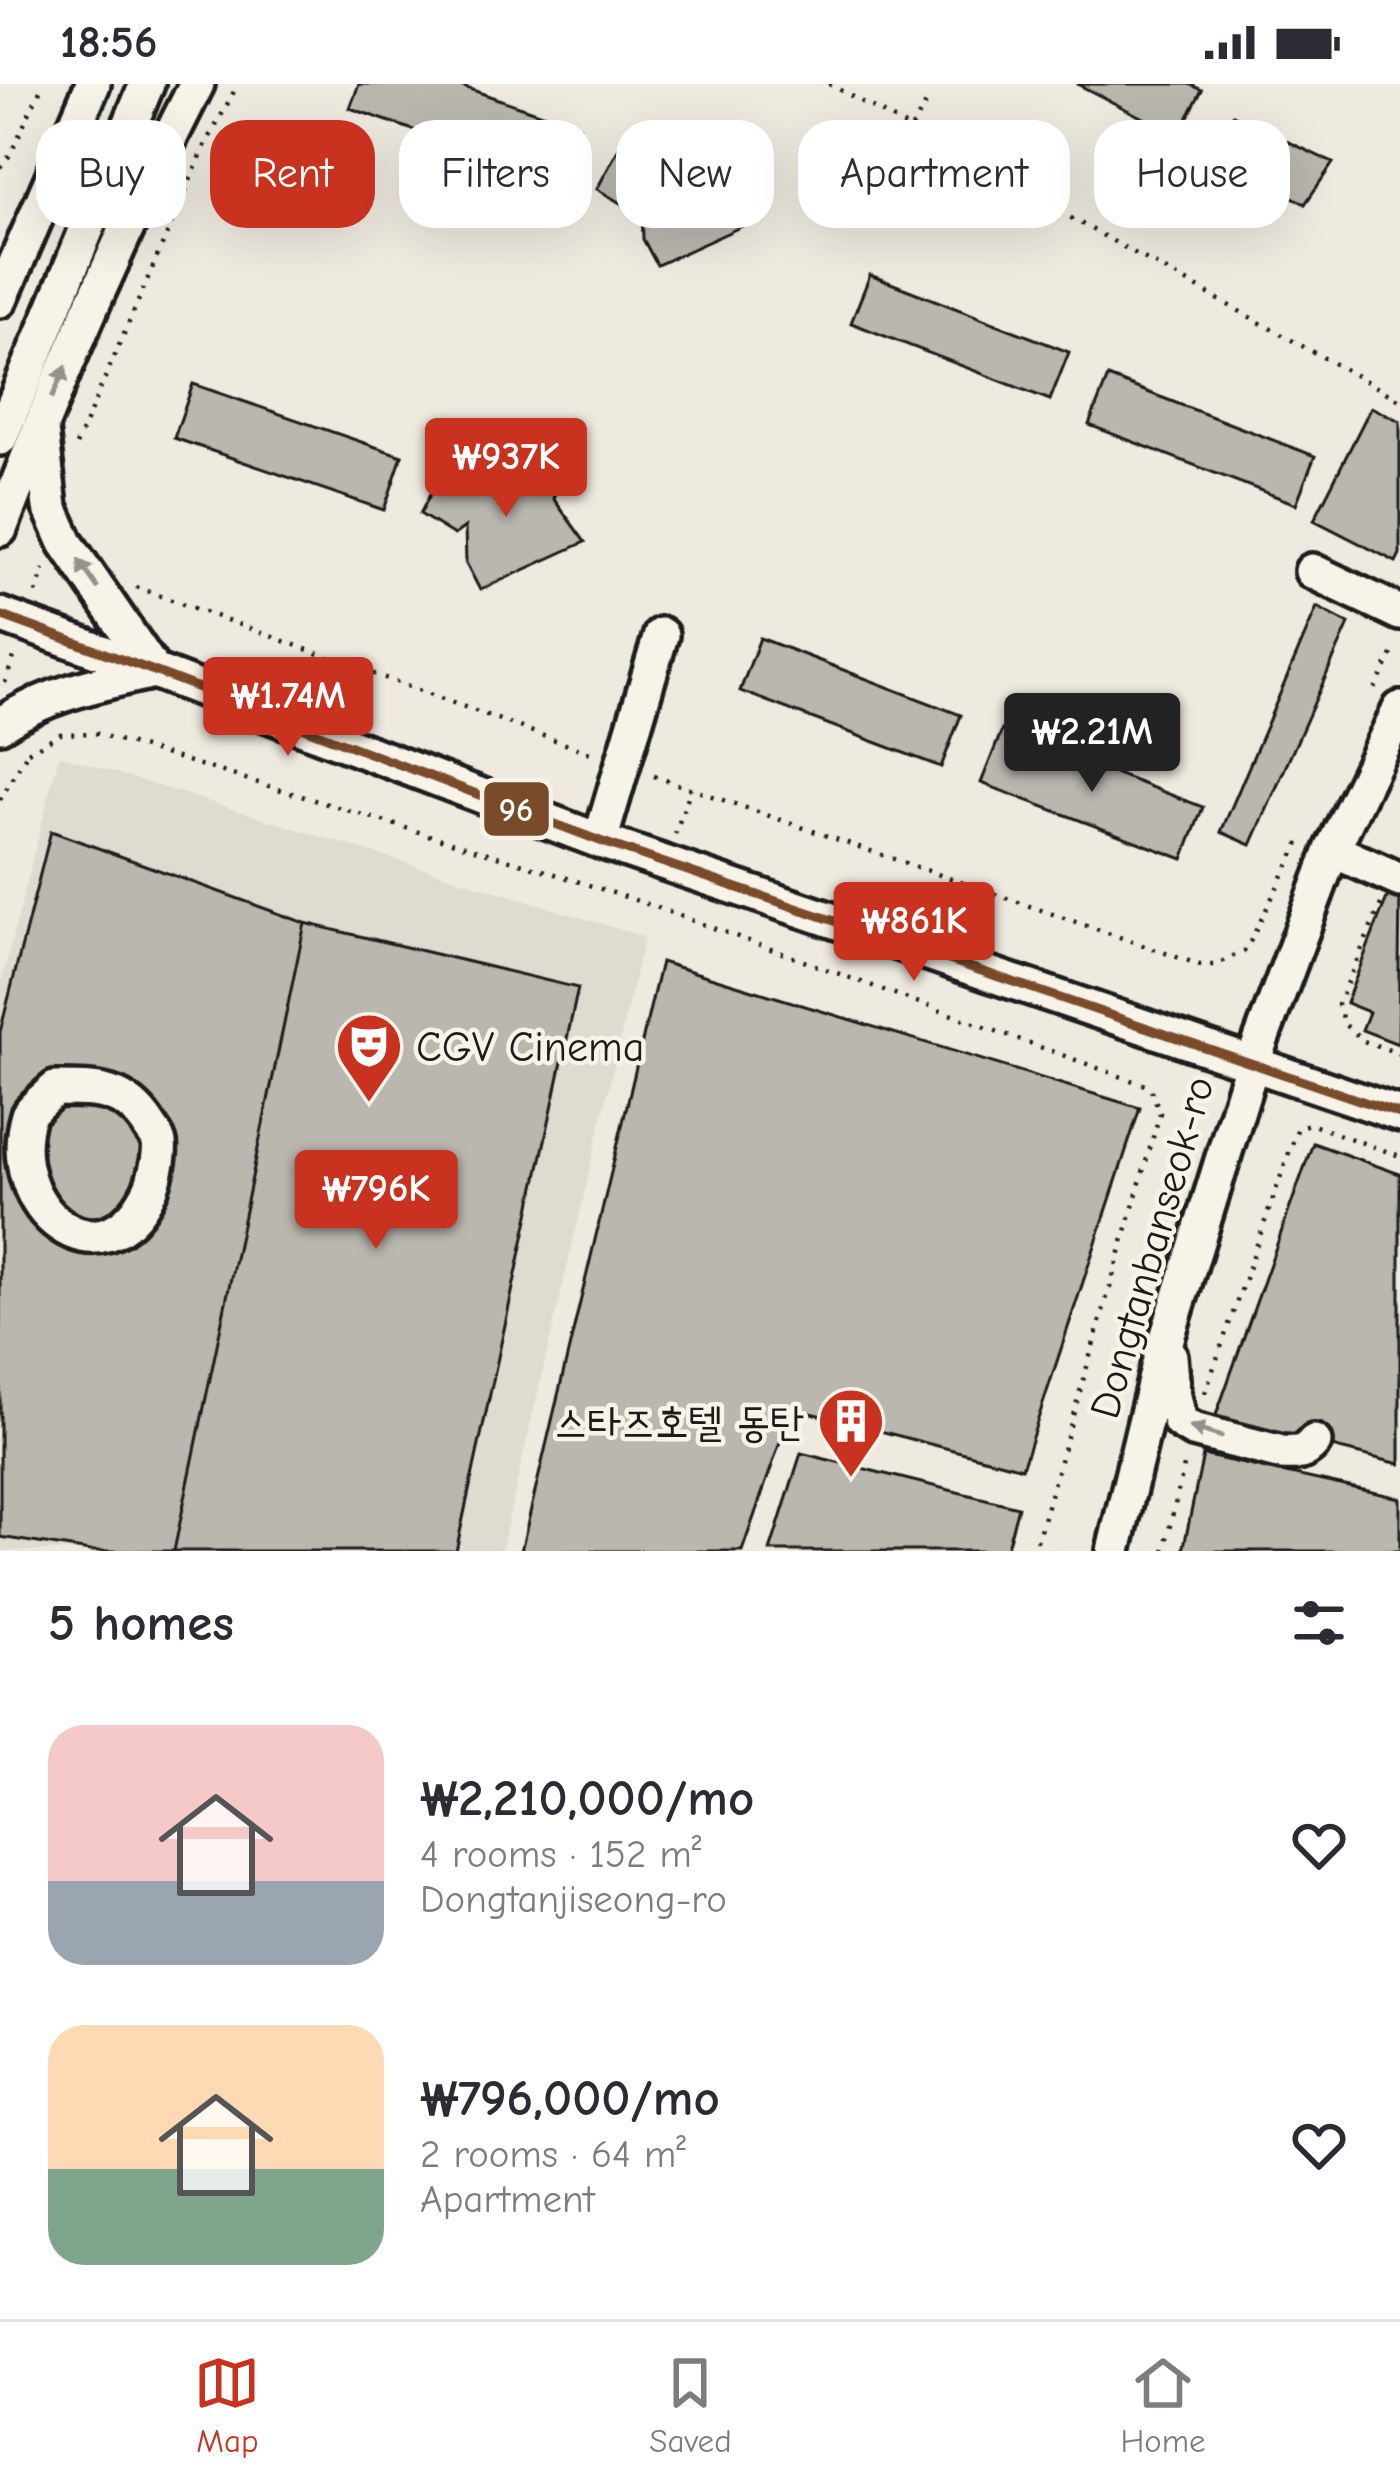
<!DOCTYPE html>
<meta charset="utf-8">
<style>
:root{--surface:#fff;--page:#f7f7f7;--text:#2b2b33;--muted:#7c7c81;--line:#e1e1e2;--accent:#c8321e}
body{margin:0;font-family:"Comic Neue","Poor Story",sans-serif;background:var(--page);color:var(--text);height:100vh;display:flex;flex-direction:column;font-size:45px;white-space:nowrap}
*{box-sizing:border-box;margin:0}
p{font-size:39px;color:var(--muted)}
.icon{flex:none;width:66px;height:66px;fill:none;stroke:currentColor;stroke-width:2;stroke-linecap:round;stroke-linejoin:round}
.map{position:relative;height:1467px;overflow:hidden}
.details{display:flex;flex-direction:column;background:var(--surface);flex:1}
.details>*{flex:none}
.hud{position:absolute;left:36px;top:36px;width:1329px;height:108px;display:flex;gap:24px}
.price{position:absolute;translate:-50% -102px;padding:0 27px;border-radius:12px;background:var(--accent);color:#fff;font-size:39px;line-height:78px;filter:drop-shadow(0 3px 6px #0008)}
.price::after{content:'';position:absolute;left:50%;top:72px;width:36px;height:27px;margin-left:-18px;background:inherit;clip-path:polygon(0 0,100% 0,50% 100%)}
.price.on{background:#222;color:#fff}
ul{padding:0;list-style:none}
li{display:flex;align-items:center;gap:36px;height:300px;padding:0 48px}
li span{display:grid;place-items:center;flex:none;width:336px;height:240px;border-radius:36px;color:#555}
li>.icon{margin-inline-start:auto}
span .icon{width:144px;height:144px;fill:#fffc;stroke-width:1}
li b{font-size:51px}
h2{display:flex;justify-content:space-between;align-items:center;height:144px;padding:0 48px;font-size:51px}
.chip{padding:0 42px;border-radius:36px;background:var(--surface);box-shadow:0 12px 48px #0002;font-size:42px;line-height:108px}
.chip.on{background:var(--accent);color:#fff}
.status{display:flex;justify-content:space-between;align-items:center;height:84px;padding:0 60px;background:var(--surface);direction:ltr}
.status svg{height:33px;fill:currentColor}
.dock{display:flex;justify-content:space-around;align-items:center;height:168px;border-top:3px solid var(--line);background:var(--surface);font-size:33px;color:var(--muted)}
.dock a{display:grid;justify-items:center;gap:6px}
.dock .on{color:var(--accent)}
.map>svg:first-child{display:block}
.built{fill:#dedbd1}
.building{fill:#bab7af;stroke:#1c1c1c;stroke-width:3}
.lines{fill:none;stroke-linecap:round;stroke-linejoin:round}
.minor-casing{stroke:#1c1c1c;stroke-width:42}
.path{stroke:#1c1c1c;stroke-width:4.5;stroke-dasharray:3 9;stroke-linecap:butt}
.minor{stroke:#f7f3e8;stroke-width:33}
.bus-1-casing{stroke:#f7f3e8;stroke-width:18}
.bus-1{stroke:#7a4b2a;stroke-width:9}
.oneway{fill:#94928c}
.labels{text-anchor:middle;stroke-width:9;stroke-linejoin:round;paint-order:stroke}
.poi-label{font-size:42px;fill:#1c1c1c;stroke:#f7f3e8;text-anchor:start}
.street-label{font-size:42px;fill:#1c1c1c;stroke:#f7f3e8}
.line-badge{stroke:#f7f3e8;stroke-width:4.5}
.badge-label{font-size:33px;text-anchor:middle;font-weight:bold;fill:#fff}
</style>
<div class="status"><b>18:56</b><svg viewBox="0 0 49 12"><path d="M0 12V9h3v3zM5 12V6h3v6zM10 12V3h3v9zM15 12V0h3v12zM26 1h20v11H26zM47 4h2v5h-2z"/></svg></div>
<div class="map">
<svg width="1400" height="1467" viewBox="0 0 1400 1467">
<rect width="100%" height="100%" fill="#eeeae0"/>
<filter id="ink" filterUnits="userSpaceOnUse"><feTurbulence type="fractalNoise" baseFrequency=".00833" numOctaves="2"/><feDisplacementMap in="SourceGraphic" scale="24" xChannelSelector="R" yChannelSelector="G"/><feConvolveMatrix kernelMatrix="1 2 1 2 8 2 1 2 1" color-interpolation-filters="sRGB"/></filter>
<g filter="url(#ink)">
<path class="built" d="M59,671L644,853L501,1467H0V903Z"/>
<path class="building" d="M359,0H455L579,43L560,97L350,24Z
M1077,0H1189L1202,6L1178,52Z
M1233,31L1333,79L1305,120L1216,69Z
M708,41L747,53L731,89L762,133L657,181L643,155L642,118L632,126L597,105L620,62L671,89L697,72Z
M870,191L1069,268L1050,316L851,239Z
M1108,293L1315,372L1296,420L1089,341Z
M193,300L402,372L384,426L174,354Z
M1371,323L1400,337V470L1396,478L1314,436Z
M530,366L570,378L553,414L585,458L480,506L466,479L465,443L454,451L420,430L442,387L493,413L519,397Z
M1317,523L1349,540L1251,761L1221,748Z
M760,554L961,631L941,683L740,607Z
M1002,646L1203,723L1183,775L981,699Z
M51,747L305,839L174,1467H90L0,1453V948Z
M1390,806L1400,810L1398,960L1362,946L1369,928L1346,919Z
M305,839L578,904L456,1467H174Z
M661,878L1140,1024L1022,1384L792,1324L742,1467H521Z
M1313,1059L1400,1090V1380L1215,1334Z
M801,1369L1018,1423L1006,1467H770Z
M1203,1371L1400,1414V1467H1183Z"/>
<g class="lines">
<g class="minor-casing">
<path id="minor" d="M0,216L93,0
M0,354L147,0
M0,445C58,294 123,145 197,0
M1312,487L1400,529
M0,531L154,587L600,757L1400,1030
M0,641C45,610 102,599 154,587L66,459L50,423L41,346
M600,757L661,551
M1332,766L1400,796
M55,1005C96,1005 126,1004 150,1043C153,1048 158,1053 159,1059C161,1070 155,1094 151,1104C102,1209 0,1123 28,1031C35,1021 46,1013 55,1005Z
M1170,1272L1173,1308L1180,1338L1193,1346L1282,1369C1297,1370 1304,1370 1314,1358
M1114,1467L1159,1280L1252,980L1332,766L1400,625"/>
</g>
<path class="path" d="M829,0L1400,316
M912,44L927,18
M0,83L10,71L43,0
M76,361L205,62L238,0
M136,503L593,670
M36,509L44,485
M5,599L15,570
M1375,605L1396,562
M28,668L60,650L95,649L543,786L650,821L1150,1003L1160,1029L1034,1467
M654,692L1200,881H1215L1246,866L1301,755
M0,716L27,669
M675,750L691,704
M1381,820L1338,921L1344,940L1364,957L1400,970
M1205,1309L1298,1043L1310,1040L1400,1072
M1164,1467L1185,1378"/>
<use href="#minor" class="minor"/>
<g class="bus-1-casing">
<path id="bus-1" d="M0,531L154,587L600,757L1400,1030"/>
</g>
<use href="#bus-1" class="bus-1"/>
</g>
<defs><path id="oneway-solid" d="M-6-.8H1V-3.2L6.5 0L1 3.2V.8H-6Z" transform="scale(3)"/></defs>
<g class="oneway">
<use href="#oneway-solid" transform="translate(59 298) rotate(-66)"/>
<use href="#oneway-solid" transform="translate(88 490) rotate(-125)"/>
<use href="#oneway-solid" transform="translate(1206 1348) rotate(-163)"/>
</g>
</g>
<defs>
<g id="theatre-pin" transform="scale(3.45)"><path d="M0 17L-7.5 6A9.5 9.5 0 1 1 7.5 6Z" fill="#c8321e" stroke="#f7f3e8"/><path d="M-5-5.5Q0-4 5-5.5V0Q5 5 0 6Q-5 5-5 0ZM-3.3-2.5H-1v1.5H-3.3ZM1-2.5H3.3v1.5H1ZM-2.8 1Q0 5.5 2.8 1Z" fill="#fff"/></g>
<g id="building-pin" transform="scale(3.45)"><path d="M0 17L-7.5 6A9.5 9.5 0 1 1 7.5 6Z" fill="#c8321e" stroke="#f7f3e8"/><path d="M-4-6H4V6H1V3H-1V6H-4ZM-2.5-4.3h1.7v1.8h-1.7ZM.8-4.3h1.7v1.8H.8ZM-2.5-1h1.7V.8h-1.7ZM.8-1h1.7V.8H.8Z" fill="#fff"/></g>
</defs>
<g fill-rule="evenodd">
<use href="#theatre-pin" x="369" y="962"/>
<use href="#building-pin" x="851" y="1337"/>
</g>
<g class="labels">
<g class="poi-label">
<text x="416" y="977">CGV Cinema</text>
<text x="804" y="1352" text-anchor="end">스타즈호텔 동탄</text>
</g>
<g class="street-label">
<text transform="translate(1151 1163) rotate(-74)" y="15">Dongtanbanseok-ro</text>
</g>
</g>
<rect class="line-badge" x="482" y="696" width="69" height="58" rx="12" fill="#7a4b2a"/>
<g class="badge-label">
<text x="516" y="737">96</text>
</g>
</svg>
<b class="price" style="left:506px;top:436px">₩937K</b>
<b class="price" style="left:288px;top:675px">₩1.74M</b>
<b class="price on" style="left:1092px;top:711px">₩2.21M</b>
<b class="price" style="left:914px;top:900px">₩861K</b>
<b class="price" style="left:376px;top:1168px">₩796K</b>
<div class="hud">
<a class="chip">Buy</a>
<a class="chip on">Rent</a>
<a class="chip">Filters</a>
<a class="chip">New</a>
<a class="chip">Apartment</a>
<a class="chip">House</a>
</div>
</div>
<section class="details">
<h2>5 homes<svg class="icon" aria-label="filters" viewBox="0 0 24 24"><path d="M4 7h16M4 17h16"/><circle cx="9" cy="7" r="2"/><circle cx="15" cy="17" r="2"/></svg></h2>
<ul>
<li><span style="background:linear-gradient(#f6c9c9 65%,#9aa5b1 0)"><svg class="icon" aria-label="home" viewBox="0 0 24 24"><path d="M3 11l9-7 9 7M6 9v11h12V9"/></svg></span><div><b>₩2,210,000/mo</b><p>4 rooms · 152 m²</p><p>Dongtanjiseong-ro</p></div><svg class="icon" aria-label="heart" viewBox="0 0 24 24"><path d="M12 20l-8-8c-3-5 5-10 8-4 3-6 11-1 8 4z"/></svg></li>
<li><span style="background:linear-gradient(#ffd9b3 60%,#7fa58c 0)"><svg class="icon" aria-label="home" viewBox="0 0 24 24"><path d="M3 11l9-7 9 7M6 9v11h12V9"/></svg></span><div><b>₩796,000/mo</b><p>2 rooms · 64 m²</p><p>Apartment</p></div><svg class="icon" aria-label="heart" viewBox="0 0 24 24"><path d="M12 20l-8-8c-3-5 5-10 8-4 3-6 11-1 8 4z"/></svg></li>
</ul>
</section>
<nav class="dock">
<a class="on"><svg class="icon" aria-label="map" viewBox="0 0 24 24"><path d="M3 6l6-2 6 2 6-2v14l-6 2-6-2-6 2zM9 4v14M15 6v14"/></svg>Map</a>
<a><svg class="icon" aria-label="saved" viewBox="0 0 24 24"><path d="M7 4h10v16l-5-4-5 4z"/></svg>Saved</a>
<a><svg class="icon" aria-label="home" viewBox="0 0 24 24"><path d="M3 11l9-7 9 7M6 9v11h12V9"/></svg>Home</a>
</nav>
